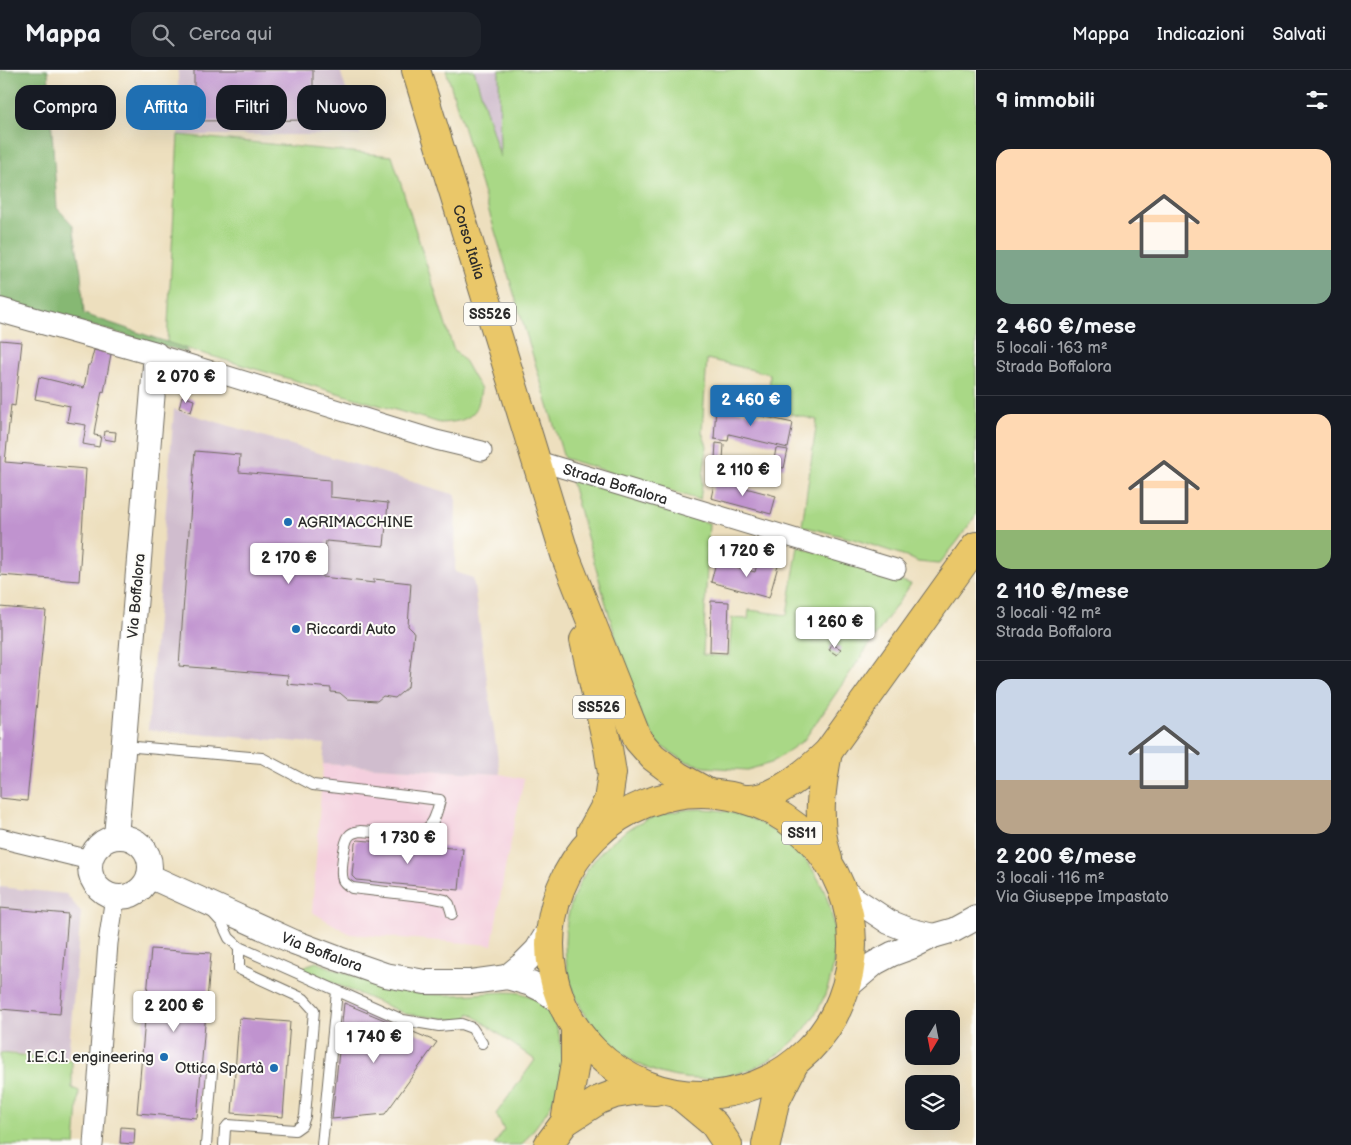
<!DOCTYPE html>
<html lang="it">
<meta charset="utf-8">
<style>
:root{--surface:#171b24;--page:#20242c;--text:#f1f3f6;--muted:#9ea1a6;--line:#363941;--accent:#1f6fb2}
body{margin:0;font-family:"Balsamiq Sans",sans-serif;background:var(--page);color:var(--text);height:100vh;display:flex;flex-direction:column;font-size:19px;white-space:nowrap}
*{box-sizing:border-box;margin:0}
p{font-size:16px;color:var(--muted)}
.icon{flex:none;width:28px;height:28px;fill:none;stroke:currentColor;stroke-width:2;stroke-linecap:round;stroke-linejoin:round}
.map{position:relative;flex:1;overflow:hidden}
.panel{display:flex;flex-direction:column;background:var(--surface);width:375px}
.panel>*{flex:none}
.top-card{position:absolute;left:15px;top:15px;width:475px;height:45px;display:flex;gap:10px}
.needle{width:32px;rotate:190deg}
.fabs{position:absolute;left:905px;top:940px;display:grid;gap:10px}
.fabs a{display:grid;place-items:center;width:55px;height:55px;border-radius:10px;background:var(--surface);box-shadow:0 5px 20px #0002;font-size:25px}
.price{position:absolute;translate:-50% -42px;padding:0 11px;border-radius:5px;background:#fff;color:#222;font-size:16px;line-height:32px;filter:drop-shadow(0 1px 2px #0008)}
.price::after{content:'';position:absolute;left:50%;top:30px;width:15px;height:11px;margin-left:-8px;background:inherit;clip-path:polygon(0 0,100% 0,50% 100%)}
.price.active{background:var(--accent);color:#fff}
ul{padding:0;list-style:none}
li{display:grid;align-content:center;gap:10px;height:265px;padding:0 20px}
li+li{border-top:1px solid var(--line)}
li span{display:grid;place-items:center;height:155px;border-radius:15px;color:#555}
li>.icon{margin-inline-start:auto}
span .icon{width:90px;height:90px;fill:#fffc;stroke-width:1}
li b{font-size:21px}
h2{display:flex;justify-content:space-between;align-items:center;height:60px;padding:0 20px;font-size:21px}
.tag{padding:0 18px;border-radius:15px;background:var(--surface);box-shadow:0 5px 20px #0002;font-size:18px;line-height:45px}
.tag.active{background:var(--accent);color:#fff}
header{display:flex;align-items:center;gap:30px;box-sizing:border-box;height:70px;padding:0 25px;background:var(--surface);border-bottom:1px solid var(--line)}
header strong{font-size:24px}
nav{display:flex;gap:28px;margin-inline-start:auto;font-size:18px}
.search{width:350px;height:45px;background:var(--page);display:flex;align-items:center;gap:12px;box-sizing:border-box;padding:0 18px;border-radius:15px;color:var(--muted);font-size:19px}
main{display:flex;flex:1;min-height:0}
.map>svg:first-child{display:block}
.built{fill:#f4cfde}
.industrial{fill:#d0bdce}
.green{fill:#a9d886;stroke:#6a8258}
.forest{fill:#86b873;stroke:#58724f}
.building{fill:#c093cf}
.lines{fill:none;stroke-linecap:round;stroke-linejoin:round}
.service-casing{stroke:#6f6a5e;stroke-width:12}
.minor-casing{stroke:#6f6a5e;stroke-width:21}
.tertiary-casing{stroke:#6f6a5e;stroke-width:26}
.primary-casing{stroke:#6f6a5e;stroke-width:30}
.trunk-casing{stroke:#6f6a5e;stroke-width:30}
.service{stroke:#fff;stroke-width:10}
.minor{stroke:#fff;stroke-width:19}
.tertiary{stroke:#fff;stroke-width:24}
.primary{stroke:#eac769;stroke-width:28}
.trunk{stroke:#eac769;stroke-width:28}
.poi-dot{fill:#1f6fb2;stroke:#fdfcf7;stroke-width:2}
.labels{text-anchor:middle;stroke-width:4;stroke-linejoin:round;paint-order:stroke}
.shield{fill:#fdfcf7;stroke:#6a6a68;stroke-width:1}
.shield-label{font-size:14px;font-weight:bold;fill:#2b2b2b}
.street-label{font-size:15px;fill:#2b2b2b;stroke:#fdfcf7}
.poi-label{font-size:15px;fill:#2b2b2b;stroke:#fdfcf7;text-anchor:start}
</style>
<header>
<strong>Mappa</strong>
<div class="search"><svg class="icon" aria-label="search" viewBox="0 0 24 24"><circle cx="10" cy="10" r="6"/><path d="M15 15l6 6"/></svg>Cerca qui</div>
<nav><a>Mappa</a><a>Indicazioni</a><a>Salvati</a></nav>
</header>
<main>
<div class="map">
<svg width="976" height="1075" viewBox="0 0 976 1075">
<rect width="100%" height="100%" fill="#fdfcf7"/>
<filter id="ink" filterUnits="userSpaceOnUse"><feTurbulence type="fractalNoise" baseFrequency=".02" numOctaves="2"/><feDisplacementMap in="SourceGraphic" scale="10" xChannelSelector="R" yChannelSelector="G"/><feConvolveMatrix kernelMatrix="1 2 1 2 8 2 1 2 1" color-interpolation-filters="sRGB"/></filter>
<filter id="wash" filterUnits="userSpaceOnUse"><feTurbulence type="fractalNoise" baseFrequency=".0096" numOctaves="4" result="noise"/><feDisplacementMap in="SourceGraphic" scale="20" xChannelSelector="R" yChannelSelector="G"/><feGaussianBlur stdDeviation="1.12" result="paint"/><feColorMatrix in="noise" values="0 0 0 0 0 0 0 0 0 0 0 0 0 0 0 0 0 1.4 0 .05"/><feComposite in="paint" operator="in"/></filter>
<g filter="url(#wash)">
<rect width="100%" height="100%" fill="#eddfbe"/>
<path class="built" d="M323,694L500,704L524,709L505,799L492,875L350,864L312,842Z"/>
<path class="industrial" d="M178,0H340L360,65H178Z
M474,0H499L500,89Z
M174,339L456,425L455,502L473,508L500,704L323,694L325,674L148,660Z
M0,817L66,824L81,842L68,988L0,982Z"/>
<path class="green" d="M446,0H474L500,87L499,0H976V445L957,472L939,494L918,492L906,486L853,469L802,456L817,350L769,339L770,304L707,289L702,362L707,376L700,430L564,388Z
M178,65L392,86L453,278L465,292L474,308L481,319C480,325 479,334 476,339C468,352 453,352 440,353L167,273Z
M570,407L697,446V450L709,453L703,585L729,586L732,548L748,549L749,540L787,545L798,476L911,514L804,670L771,693L747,700L705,697L685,691L659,675L642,648L626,604Z
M565 874a135 135 0 1 1 270 0a135 135 0 1 1-270 0Z
M316,892C350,905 382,917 418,923C436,926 456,925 475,924C490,923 505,921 520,923C563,932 569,991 556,1025C550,1040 532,1061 522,1075H494L504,1060L496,1044L535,990L470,943L465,951L406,944L303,900L305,896Z
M0,983L72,990V1018L79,1021L75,1075H0Z"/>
<path class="forest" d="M0,0H48L57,138L73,155L81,203L84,244L184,278L189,283L0,230Z"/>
<g id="blocks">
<path class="building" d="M194,0H313V50L194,51Z
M0,270L22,272L15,336L11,335L5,392L86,399L79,511L0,505Z
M94,280L111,284L104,322L102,321L95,357L94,365L101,366L99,377L83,374L86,355L67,352L70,336L35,329L39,307L84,318L88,295H90Z
M182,326L194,330L191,342L179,338Z
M716,336L793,353L788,378L729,364L728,371L714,369Z
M105,361L116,362L115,371L104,369Z
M716,373L724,374L722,406L714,405Z
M776,378L788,380L784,398L773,396Z
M195,381L240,385L239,402L330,410V427L388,433L384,476L326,471L322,507L374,513V509L411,513L408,556L414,562L408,617L395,628L383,626L377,631L347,629L340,623L331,622V618L287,614L288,605L179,596Z
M715,410L776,426L771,444L711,428Z
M758,490L778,496L769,528L711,512L716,492L755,502Z
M711,531L729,532L727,583L710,582Z
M0,537L46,541L27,731L0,728Z
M832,574L841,579L837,585L829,580Z
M358,770L463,779L459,820L356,810L352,806L355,773Z
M0,838L68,844L60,944L0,939Z
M151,879L211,883L197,1048L137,1043Z
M344,933L437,972L385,1044L332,1049Z
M239,948L290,952L283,1047L232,1043Z
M121,1057L135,1058L134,1074L120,1073Z"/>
</g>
</g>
<g filter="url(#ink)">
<use href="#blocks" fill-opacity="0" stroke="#6f6a5e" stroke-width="1"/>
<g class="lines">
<g class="service-casing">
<path id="service" d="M124,676L262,688L313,715L440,730C436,746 433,760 415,765L360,761C356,762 352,762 349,766C344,772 340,802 343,810C344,813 349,816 352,818L430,827L445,830L449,834L452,844
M212,842L222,853L229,868L239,877L403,950L439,956L461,954L472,958L482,973
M206,1075L212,1002
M224,1075L225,1059L228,1055L295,1060L302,1055L305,1046L314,940L304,929L239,899V877
M322,1075L337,921"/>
</g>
<g class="minor-casing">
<g id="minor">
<path d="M156,284L436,370L482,381"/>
<path id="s1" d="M535,390L896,499"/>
<path d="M0,768L90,790"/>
<path d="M93,1075L108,873L115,827"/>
</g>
</g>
<g class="tertiary-casing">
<g id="tertiary">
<path d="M0,240L156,284L116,767"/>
<circle cx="120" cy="797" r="30"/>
<path id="s2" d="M149,806L294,872L339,889L385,905L425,912H471L507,907L531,914L545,921L560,932"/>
<path d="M844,822L889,852L909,860L933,866"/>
<path d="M507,907L524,893L537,880L549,860"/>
<path d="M848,916L875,893L892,884L911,877L933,866L954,860L976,848"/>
</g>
</g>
<g class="primary-casing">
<g id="primary">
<path id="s3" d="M416,0L566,488L638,670L653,687L678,706L707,722"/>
<path d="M584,570L608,678L612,703L608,731L591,762"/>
<path d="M828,682C821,720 816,752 828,789"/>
<circle cx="701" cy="874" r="151"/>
<path d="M747,729C775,730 808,701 828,682L976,476"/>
<path d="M565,1052L575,993V959"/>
<path d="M548,1075L565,1052L599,1030L615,1024L639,1020L655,1021"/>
</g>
</g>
<g class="trunk-casing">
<path id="trunk" d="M678,1024L714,1054L728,1075
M766,1075L775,1032L793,996"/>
</g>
<use href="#service" class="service"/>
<use href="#minor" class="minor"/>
<use href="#tertiary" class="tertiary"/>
<use href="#primary" class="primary"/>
<use href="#trunk" class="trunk"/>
</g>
</g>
<g class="poi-dot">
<circle cx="288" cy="452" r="5"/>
<circle cx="296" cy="559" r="5"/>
<circle cx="164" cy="987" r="5"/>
<circle cx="274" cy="998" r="5"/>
</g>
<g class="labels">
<g class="shield">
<rect x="464" y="232.5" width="52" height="23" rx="4"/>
<rect x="573" y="625.5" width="52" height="23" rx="4"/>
<rect x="782" y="751.5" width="40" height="23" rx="4"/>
</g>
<g class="shield-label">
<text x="490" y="249">SS526</text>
<text x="599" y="642">SS526</text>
<text x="802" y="768">SS11</text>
</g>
<g class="street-label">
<text dy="5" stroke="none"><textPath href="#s3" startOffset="180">Corso Italia</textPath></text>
<text dy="5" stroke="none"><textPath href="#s1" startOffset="84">Strada Boffalora</textPath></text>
<text transform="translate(136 526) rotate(-85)" y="5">Via Boffalora</text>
<text dy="5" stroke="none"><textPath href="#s2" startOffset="189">Via Boffalora</textPath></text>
</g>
<g class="poi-label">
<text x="298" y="457">AGRIMACCHINE</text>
<text x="306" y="564">Riccardi Auto</text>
<text x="154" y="992" text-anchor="end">I.E.C.I. engineering</text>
<text x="264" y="1003" text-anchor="end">Ottica Spartà</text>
</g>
</g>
</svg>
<div class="fabs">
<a><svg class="needle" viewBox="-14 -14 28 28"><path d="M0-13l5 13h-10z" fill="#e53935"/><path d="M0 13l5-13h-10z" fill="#9ea1a6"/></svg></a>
<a><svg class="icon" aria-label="layers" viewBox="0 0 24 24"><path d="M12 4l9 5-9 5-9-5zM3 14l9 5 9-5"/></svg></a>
</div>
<b class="price" style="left:186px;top:334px">2 070 €</b>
<b class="price active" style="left:751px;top:357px">2 460 €</b>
<b class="price" style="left:743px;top:427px">2 110 €</b>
<b class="price" style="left:747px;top:508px">1 720 €</b>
<b class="price" style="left:289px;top:515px">2 170 €</b>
<b class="price" style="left:835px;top:579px">1 260 €</b>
<b class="price" style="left:408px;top:795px">1 730 €</b>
<b class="price" style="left:174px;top:963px">2 200 €</b>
<b class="price" style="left:374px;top:994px">1 740 €</b>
<div class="top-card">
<a class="tag">Compra</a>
<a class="tag active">Affitta</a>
<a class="tag">Filtri</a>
<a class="tag">Nuovo</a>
</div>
</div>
<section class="panel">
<h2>9 immobili<svg class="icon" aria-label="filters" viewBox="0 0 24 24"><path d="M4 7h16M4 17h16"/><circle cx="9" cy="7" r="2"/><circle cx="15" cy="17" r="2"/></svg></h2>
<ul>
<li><span style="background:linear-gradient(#ffd9b3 65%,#7fa58c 0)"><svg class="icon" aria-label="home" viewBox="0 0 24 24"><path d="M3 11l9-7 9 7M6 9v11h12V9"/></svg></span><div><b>2 460 €/mese</b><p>5 locali · 163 m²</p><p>Strada Boffalora</p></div></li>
<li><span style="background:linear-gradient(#ffd9b3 75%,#8fb573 0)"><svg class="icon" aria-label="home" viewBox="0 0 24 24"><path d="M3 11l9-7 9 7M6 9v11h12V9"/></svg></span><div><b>2 110 €/mese</b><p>3 locali · 92 m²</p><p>Strada Boffalora</p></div></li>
<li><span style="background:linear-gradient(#c9d6e8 65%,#b9a48a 0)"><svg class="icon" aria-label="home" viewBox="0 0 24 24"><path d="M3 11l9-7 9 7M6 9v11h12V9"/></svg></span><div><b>2 200 €/mese</b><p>3 locali · 116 m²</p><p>Via Giuseppe Impastato</p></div></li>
</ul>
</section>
</main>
